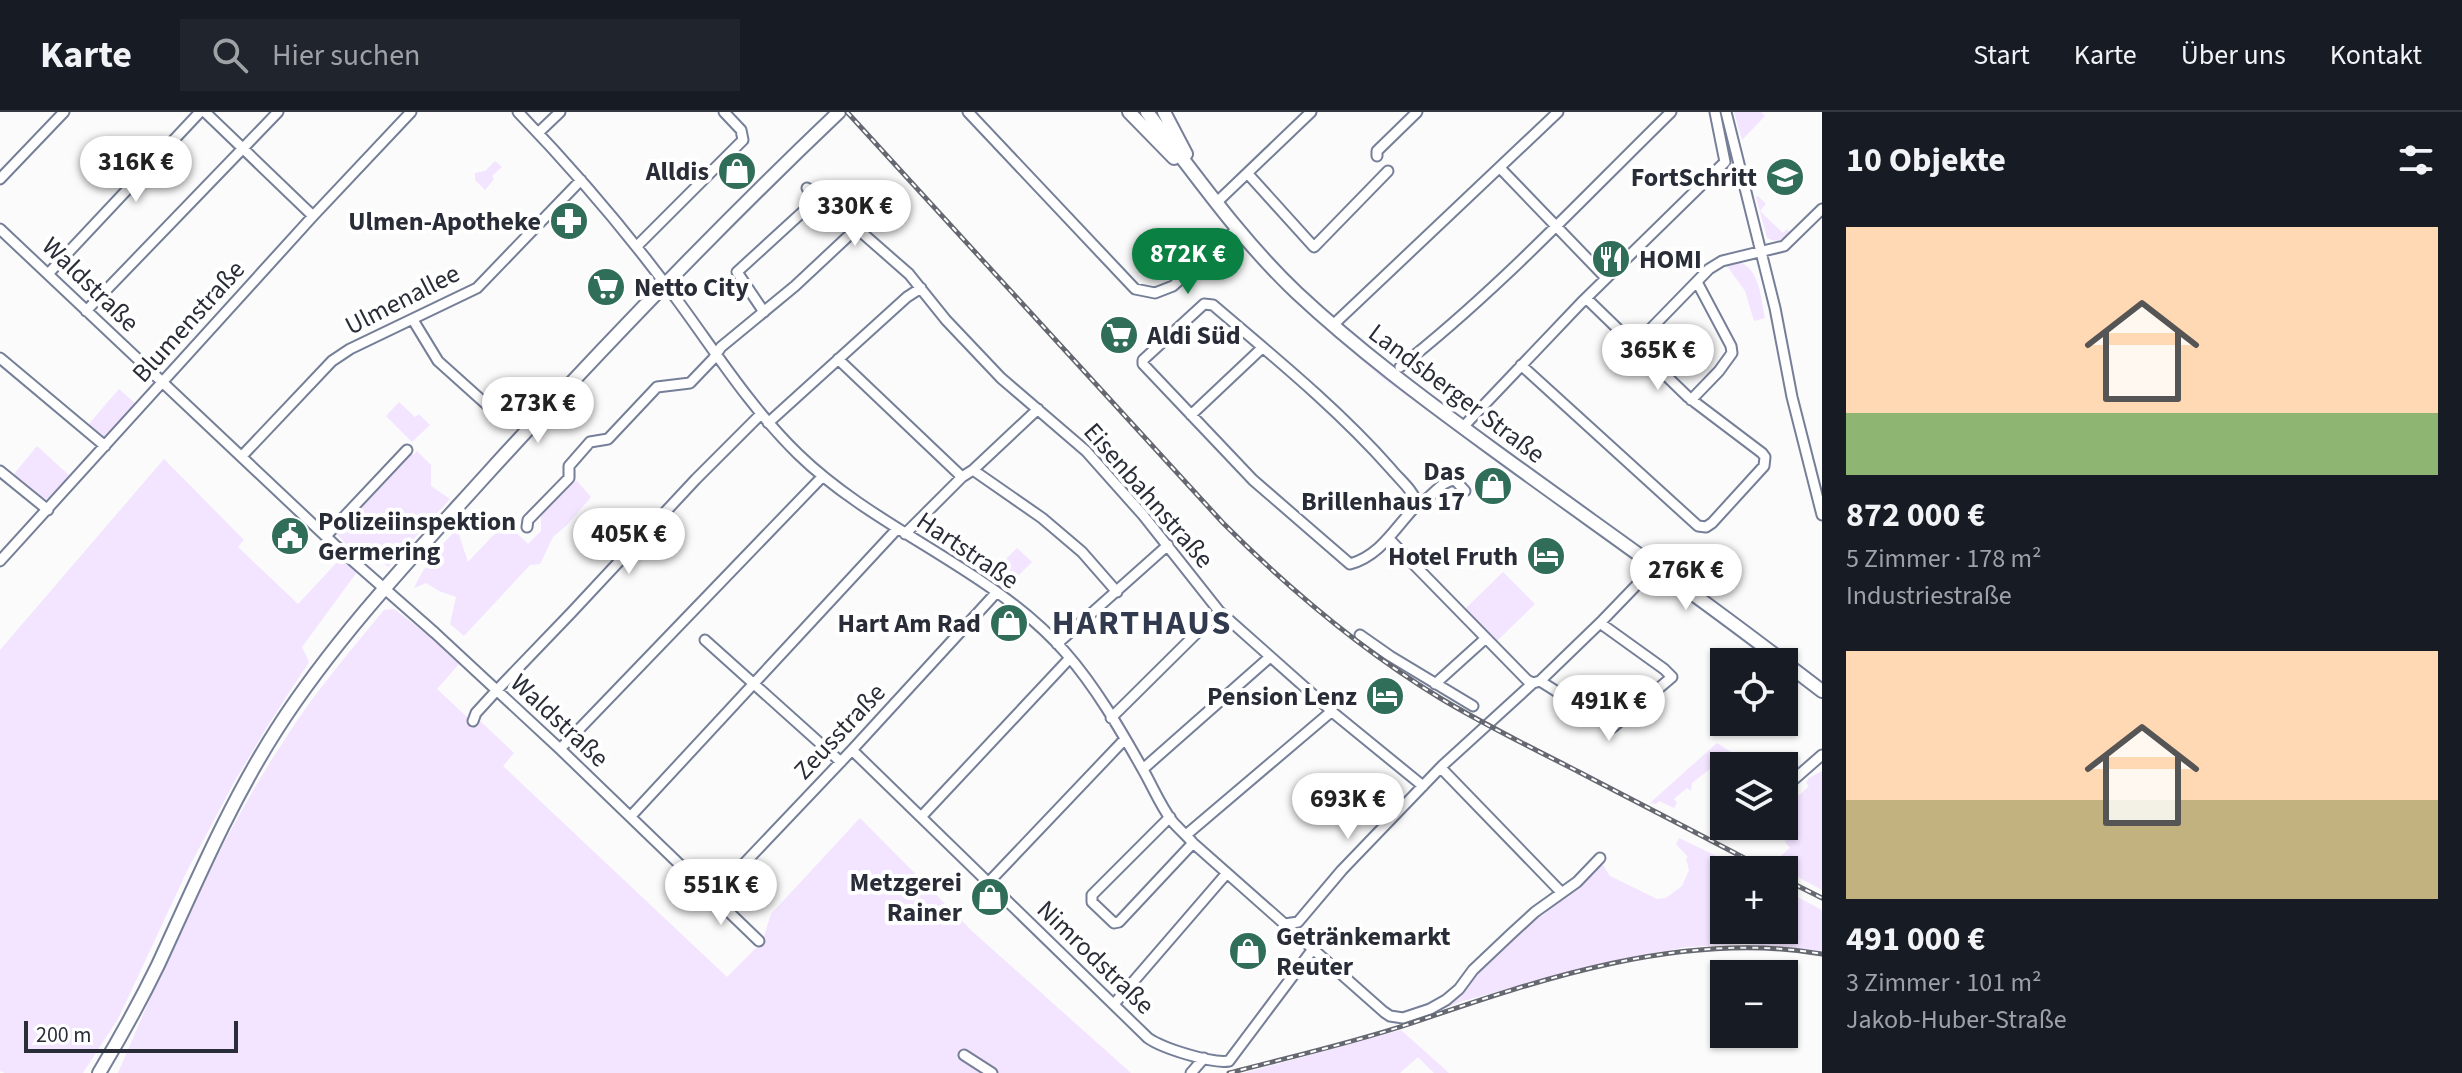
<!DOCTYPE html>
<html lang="de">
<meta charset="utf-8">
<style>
:root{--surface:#171b24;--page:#20242c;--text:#f1f3f6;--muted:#9ea1a6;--line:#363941;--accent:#0b8043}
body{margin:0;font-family:"Source Sans 3",sans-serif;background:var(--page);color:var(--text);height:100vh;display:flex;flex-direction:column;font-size:30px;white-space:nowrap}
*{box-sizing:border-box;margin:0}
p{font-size:26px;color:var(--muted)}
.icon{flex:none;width:44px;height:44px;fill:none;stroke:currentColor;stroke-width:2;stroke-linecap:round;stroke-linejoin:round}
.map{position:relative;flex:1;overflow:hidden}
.side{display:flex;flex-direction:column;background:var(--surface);width:640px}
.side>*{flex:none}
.controls{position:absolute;left:1710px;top:536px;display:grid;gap:16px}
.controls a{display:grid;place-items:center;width:88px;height:88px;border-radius:0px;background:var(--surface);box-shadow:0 2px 6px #0004;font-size:40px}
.scale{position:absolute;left:24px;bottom:20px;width:214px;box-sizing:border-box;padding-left:8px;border:4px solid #292d38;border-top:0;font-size:22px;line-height:28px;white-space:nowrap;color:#292d38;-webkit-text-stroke:6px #fff;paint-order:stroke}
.price{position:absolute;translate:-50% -68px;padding:0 18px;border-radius:28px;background:#fff;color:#222;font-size:26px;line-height:52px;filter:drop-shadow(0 2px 4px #0008)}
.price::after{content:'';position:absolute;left:50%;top:48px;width:24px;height:18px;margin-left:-12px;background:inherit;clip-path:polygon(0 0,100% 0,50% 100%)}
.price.active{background:var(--accent);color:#fff}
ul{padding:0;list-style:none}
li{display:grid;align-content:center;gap:16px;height:424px;padding:0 24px}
li span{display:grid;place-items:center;height:248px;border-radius:0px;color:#555}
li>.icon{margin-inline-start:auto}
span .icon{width:144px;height:144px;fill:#fffc;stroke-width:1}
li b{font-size:34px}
h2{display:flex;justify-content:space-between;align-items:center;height:96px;padding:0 24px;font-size:34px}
header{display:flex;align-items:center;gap:48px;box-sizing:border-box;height:112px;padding:0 40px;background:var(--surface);border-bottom:2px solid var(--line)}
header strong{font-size:38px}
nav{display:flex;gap:44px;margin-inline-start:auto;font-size:28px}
.search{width:560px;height:72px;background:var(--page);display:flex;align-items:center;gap:20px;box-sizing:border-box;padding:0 28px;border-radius:0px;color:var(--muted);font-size:30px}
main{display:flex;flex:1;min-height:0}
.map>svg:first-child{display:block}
.green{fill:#f3e4ff}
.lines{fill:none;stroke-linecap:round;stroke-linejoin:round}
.minor-casing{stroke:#767f98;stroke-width:13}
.major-casing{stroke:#767f98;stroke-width:16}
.minor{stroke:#fff;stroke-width:9}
.major{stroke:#fff;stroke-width:12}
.rail-casing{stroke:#656870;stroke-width:5}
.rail{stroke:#fff;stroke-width:2;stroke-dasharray:6;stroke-linecap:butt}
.labels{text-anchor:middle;stroke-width:8;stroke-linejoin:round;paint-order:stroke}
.poi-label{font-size:26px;font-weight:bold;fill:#292d38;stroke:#fff;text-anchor:end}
.street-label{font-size:26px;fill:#292d38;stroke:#fff}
.district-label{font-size:34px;font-weight:bold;letter-spacing:2px;fill:#323a50;stroke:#fff}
</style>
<header>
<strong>Karte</strong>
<div class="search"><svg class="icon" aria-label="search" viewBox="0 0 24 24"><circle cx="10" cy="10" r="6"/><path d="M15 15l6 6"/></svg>Hier suchen</div>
<nav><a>Start</a><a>Karte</a><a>Über uns</a><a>Kontakt</a></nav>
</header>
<main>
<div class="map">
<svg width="1822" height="961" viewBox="0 0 1822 961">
<rect width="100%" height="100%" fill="#fbfbfb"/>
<path class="green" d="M1734,0H1761L1765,4L1742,28Z
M495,49L502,55L492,64L494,67L485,78L475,68V61L485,59Z
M1758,84L1766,92L1760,99L1783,121L1787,117L1790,121C1783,128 1776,131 1767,126L1756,85Z
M1742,151C1760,160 1761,188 1765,206L1754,209L1745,179L1727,154Z
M1332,219L1456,317L1455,318L1385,268L1331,222Z
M119,277L137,293L104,329L87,314Z
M399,290L415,305L419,302L430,313L412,330L386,304Z
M37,334L71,365L51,386L42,387L14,362Z
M417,339L431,353V374L450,387L388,455C375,443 368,437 350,437L335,420L409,341L413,343Z
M164,347L244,428L238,435L298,492L341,446L357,460L302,535L309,550L268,613L233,672L187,759L119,905L83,961H5L0,959V538Z
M576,368L591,385L568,412L553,425L540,452L530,453L464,524L450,512L456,485L439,479L426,471L414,476C425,453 439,435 457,417L468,450L503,413H508L528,432L541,419V402Z
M1017,436L1032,450L1004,478L987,466Z
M1503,460L1535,492L1497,529L1465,497Z
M394,497L429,524L459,552L437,577L467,605L478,607L514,641L503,654L727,865L762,830L771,802L860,706L973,820L1131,961H118C167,846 218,728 287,624C316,579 350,539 384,498Z
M1717,631L1753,654H1736L1719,650L1692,671L1691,679L1687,676L1674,687L1677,691L1674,696L1659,689L1656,692L1650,691Z
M1822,659V778L1772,751L1790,736L1785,730L1793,689L1809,674L1806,671L1809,666Z
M1679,726L1745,758H1724V818H1784V778L1822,798V839L1745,832L1686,835L1612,849L1463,889L1435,900L1461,880L1478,859L1537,804H1542L1548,799L1546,795L1568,783L1595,754L1603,753L1610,764L1657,787L1666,786L1682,774L1689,758L1686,747L1688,745L1676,732Z
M1401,918L1449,961H1434L1418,945L1400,961H1244Z"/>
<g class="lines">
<g class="minor-casing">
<path id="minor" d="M205,0L313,104
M518,0C574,58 627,120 675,185C715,239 749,294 798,342C877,419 992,457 1065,540C1095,574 1120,617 1142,656C1152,673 1160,693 1172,709C1178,716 1186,723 1193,731L1384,900L1390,904L1403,906L1430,897L1446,888L1459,877L1473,858L1511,822L1535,800L1577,770L1600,746
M968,0L1135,177L1155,181L1173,174L1237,117
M1726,0L1775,196L1792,285L1822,403
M538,21L560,0
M1377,44V39L1417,0
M1500,56L1606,166
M1248,62L1314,135L1388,59
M0,67L64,0
M807,76L820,84L909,162L946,208L1001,266L1086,339L1143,403L1219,499L1336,603L1423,674
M1216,91L1311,0
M0,117L336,434L435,521L560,637L759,829
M637,134L743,28L741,18L724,0
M48,162L200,0
M86,199L278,0
M764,200L737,160L820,84
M413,208L438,249L487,293L506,298
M1333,213L1558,0
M1634,234L1709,157L1722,149L1784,134L1822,97
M0,246L105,334
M838,247L962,365
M1521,253L1698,414L1706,415L1712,411L1764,354L1765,345L1762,341L1688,285L1586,186
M1400,255C1498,178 1582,87 1671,0
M1691,288L1719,259L1732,241L1731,234L1697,170
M1191,303L1262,236
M768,311L907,185L921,176
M1463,315L1581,191L1725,50L1715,0
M242,344L332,249L350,237L477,176L581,68
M973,358L1042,406L1082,440L1117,480
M0,359L48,398
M1417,391C1413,378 1400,368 1391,357C1338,297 1274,245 1213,193L1204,192L1143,248V252L1253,368L1350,452C1380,444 1395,416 1415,395C1419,391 1425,389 1430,384C1438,377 1444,369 1455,368L1465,379
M527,415L528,408L569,366V354L590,330L608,327L657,275L690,271L713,247L721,235L795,174L857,116
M905,422L962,365L973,358L1038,297
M326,424L407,338
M1389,427L1527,568L1533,571
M0,449L313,104L411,0
M1360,523L1390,544L1473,594
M705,528L841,650
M1057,532L1168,433
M1540,569L1613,615L1672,565L1664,557L1600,511
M1435,572L1486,526
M1111,606L1219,499
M473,609L476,601L497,578L571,501L696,367L760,303
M560,637L823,364
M852,638L1148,926C1162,936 1212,952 1229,949L1313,837
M1441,656L1561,780
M1143,657L1270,545
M1784,676L1822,643
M631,704L897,417
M921,705L1070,546
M1170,705L1092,783V790L1114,811L1119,810L1193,731
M1186,723L1332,599
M988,771L1125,627
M709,779H718L852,638L996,481
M1285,812L1298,810L1342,758L1442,654L1533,571L1540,569L1600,511L1654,455
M1114,892L1227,761
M964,943L992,961
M1191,961L1204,946"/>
</g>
<g class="major-casing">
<path id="major" d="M1129,0L1174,46
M1147,0C1195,62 1240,127 1297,181C1358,238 1424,287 1491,336C1588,407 1688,476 1784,550
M1164,0L1186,42
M1784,550L1822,579
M99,961C120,926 140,890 158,853C195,773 229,692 277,617C337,524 414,443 488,361C601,237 717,116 839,0"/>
</g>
<use href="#minor" class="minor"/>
<use href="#major" class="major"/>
<g class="rail-casing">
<path id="rail" d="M847,0L1223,411C1289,477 1360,537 1440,586C1485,613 1532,636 1579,660C1642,693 1705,725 1767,758
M1784,767L1822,786
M1229,961C1290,945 1352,931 1412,911C1540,867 1685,818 1822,842"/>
</g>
<use href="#rail" class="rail"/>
</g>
<defs>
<g id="shop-disc" transform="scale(2)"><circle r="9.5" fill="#316e5a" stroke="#fff"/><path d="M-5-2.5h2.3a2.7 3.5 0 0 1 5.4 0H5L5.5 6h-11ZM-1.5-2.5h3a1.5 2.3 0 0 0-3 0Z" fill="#fff"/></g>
<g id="school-disc" transform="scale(2)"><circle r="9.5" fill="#316e5a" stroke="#fff"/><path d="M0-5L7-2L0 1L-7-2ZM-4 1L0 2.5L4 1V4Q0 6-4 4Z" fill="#fff"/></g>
<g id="pharmacy-disc" transform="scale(2)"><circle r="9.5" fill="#316e5a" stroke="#fff"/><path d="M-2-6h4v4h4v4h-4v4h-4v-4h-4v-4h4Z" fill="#fff"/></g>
<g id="restaurant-disc" transform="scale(2)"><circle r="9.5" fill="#316e5a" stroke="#fff"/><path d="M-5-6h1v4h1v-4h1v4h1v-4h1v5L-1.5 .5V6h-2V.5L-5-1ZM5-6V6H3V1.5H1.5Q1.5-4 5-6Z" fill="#fff"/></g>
<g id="supermarket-disc" transform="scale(2)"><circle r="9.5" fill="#316e5a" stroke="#fff"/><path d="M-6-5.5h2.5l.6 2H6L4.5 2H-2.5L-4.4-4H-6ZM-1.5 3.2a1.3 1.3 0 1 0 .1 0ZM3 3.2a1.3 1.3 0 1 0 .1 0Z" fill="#fff"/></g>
<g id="civic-disc" transform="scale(2)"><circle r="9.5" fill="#316e5a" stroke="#fff"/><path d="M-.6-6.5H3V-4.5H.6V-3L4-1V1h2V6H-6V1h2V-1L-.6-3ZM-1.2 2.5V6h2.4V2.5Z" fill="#fff"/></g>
<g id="hotel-disc" transform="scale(2)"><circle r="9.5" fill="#316e5a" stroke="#fff"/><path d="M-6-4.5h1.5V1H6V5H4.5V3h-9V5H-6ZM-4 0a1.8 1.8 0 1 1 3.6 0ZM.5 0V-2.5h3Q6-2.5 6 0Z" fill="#fff"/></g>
</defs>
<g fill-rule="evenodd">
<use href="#shop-disc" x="737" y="59"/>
<use href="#school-disc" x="1785" y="65"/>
<use href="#pharmacy-disc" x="569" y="109"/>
<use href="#restaurant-disc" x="1611" y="147"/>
<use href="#supermarket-disc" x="606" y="175"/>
<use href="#supermarket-disc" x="1119" y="223"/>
<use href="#shop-disc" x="1493" y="374"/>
<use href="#civic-disc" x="290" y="424"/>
<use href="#hotel-disc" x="1546" y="444"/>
<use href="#shop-disc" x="1009" y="511"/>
<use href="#hotel-disc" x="1385" y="584"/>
<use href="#shop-disc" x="990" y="785"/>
<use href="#shop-disc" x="1248" y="839"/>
</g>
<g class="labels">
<g class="poi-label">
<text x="709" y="68">Alldis</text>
<text x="1757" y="74">FortSchritt</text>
<text x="541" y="118">Ulmen-Apotheke</text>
<text x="1639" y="156" text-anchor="start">HOMI</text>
<text x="634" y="184" text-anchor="start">Netto City</text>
<text x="1147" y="232" text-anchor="start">Aldi Süd</text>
<text x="1465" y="368">Das<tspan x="1465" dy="30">Brillenhaus 17</tspan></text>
<text x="318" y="418" text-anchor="start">Polizeiinspektion<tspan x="318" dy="30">Germering</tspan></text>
<text x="1518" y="453">Hotel Fruth</text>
<text x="981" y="520">Hart Am Rad</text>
<text x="1357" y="593">Pension Lenz</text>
<text x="962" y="779">Metzgerei<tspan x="962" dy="30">Rainer</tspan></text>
<text x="1276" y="833" text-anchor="start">Getränkemarkt<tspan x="1276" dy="30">Reuter</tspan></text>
</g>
<g class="street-label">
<text transform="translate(91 172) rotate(44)" y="9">Waldstraße</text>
<text transform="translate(402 187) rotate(-27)" y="9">Ulmenallee</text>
<text transform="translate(188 209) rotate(-48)" y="9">Blumenstraße</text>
<text transform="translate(1457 281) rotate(37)" y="9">Landsberger Straße</text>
<text transform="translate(1149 383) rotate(49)" y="9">Eisenbahnstraße</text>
<text transform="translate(968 438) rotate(34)" y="9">Hartstraße</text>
<text transform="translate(560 608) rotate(43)" y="9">Waldstraße</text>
<text transform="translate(839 619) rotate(-47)" y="9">Zeusstraße</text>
<text transform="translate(1096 845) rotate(44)" y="9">Nimrodstraße</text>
</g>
<g class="district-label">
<text x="1142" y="522">HARTHAUS</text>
</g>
</g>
</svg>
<div class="controls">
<a><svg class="icon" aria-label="locate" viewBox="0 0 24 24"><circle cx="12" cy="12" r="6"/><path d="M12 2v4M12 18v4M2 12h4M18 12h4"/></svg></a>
<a><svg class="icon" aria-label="layers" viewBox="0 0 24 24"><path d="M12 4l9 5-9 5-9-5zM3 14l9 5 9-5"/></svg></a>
<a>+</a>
<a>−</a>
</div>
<div class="scale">200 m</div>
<b class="price" style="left:136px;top:92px">316K €</b>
<b class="price" style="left:855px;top:136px">330K €</b>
<b class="price active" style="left:1188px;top:184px">872K €</b>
<b class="price" style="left:1658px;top:280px">365K €</b>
<b class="price" style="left:538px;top:333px">273K €</b>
<b class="price" style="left:629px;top:464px">405K €</b>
<b class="price" style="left:1686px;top:500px">276K €</b>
<b class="price" style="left:1609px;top:631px">491K €</b>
<b class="price" style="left:1348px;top:729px">693K €</b>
<b class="price" style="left:721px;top:815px">551K €</b>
</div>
<section class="side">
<h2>10 Objekte<svg class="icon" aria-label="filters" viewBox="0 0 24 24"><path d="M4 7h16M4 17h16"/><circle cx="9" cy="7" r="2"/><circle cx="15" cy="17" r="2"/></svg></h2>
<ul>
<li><span style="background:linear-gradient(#ffd9b3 75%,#8fb573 0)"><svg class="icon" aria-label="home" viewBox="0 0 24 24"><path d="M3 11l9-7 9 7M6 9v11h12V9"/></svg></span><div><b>872 000 €</b><p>5 Zimmer · 178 m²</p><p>Industriestraße</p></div></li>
<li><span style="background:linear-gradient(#ffd9b3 60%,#c2b280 0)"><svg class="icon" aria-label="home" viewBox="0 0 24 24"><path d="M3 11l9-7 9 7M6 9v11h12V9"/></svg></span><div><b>491 000 €</b><p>3 Zimmer · 101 m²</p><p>Jakob-Huber-Straße</p></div></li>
</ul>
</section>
</main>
